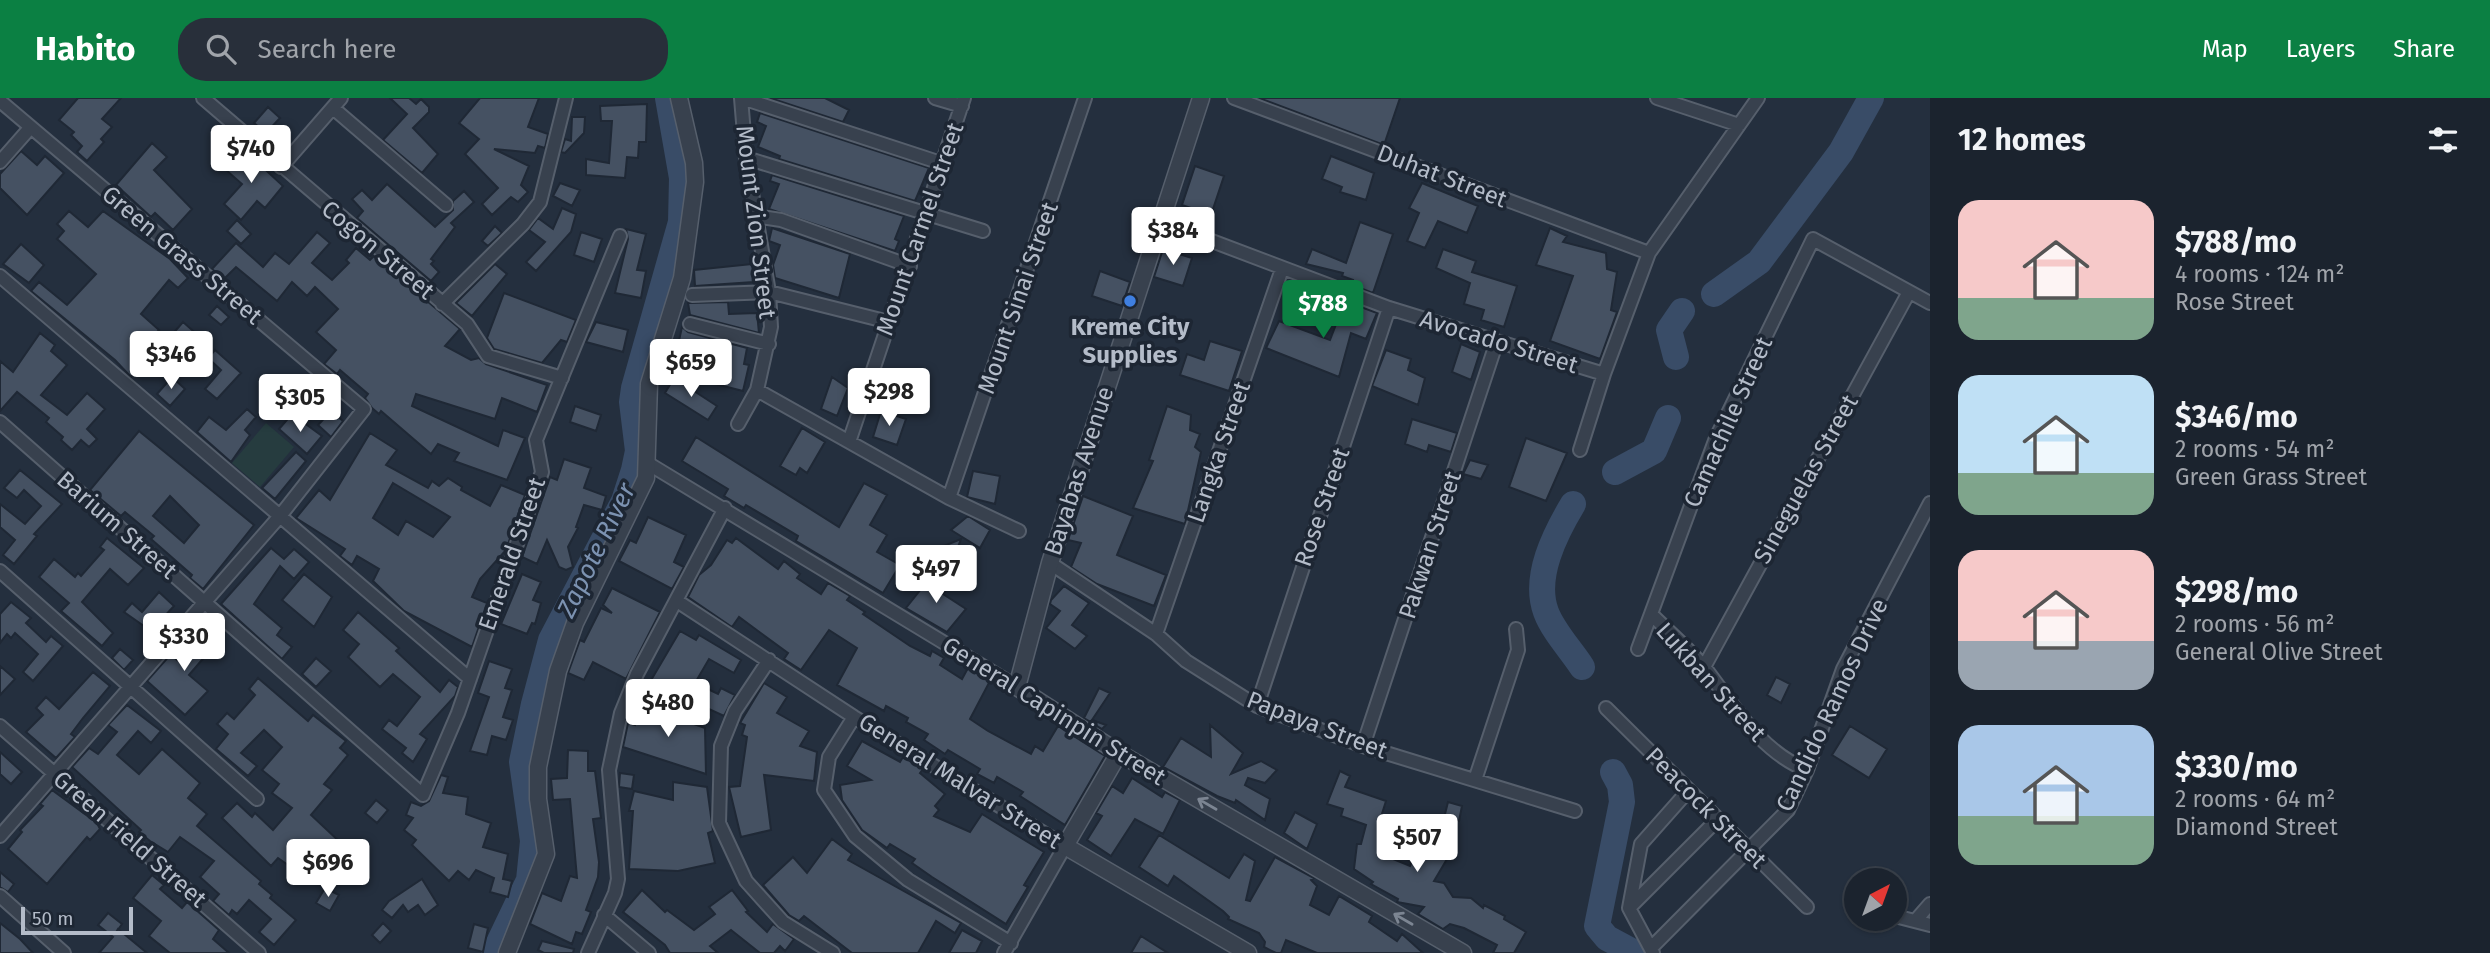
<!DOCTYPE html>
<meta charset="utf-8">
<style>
:root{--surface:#1b232e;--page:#282f3a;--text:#f1f3f6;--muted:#a0a4aa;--line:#39404a;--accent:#0b8043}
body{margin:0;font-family:"Fira Sans",sans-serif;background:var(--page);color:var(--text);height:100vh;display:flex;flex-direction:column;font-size:26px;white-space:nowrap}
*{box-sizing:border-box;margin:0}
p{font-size:23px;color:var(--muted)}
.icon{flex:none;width:38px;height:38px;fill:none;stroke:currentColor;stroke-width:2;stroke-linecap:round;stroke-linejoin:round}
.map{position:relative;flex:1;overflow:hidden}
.drawer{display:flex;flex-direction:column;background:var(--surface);width:560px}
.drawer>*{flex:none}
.needle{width:46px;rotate:41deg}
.controls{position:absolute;left:1844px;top:770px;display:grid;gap:14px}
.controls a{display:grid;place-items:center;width:63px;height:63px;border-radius:50%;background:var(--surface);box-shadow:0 2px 5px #0004,0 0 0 2px var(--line);font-size:35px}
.scale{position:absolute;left:21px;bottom:18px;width:112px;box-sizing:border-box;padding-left:7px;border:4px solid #b4bcc9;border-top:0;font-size:19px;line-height:24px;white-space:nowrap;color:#b4bcc9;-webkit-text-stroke:5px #1d2633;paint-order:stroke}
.price{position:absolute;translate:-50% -60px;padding:0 16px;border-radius:7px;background:#fff;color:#222;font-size:23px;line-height:46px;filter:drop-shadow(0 2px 4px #0008)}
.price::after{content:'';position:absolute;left:50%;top:42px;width:21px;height:16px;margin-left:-10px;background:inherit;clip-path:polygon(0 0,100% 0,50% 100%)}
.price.selected{background:var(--accent);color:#fff}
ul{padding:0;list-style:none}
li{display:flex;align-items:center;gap:21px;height:175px;padding:0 28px}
li span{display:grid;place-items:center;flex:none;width:196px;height:140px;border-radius:21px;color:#555}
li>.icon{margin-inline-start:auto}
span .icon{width:84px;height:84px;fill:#fffc;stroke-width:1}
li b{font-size:30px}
h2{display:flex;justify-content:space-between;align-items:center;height:84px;padding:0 28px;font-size:30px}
header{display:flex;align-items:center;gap:42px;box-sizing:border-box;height:98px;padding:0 35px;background:var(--accent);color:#fff}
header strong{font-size:33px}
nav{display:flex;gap:38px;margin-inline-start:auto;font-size:24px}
.search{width:490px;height:63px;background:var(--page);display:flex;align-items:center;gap:18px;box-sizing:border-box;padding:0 24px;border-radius:28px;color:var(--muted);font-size:26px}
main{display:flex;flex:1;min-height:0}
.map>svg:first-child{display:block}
.green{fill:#263c3f}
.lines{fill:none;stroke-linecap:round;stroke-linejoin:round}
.river{stroke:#394c67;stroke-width:26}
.building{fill:#455162;stroke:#1f2835;stroke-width:2;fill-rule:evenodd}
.minor-casing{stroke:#565f6c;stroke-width:16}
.tertiary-casing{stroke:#565f6c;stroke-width:19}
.minor{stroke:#38414e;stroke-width:12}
.tertiary{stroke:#38414e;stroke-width:16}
.oneway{stroke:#7c8592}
.shop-dot{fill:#3f7fe0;stroke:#1d2633;stroke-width:2.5}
.labels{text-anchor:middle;stroke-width:7;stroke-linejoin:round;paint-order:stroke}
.street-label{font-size:24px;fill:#b4bcc9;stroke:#1d2633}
.poi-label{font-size:24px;font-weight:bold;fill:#b4bcc9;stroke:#1d2633}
.water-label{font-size:26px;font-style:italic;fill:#7c92b1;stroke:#1d2633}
</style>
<header>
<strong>Habito</strong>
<div class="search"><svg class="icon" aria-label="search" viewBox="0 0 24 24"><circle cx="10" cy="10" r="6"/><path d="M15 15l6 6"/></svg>Search here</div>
<nav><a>Map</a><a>Layers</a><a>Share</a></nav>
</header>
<main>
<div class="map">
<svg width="1930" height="855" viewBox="0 0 1930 855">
<rect width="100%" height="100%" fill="#242f3e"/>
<path class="green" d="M266,325L294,349L260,389L232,365Z"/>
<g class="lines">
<path class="river" d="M1714,196L1759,164L1841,54L1871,0
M1676,259L1669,232L1682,213
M1615,374L1654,353L1668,320
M1573,406C1555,436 1533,479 1546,514C1553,533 1571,552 1582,569
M1613,674L1620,687L1622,704L1597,828L1607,840L1635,855
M494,855L529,782L533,743L522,664L534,606L551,542L624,403L634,372L638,353L632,304L634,290L681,124L682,80L668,0"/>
</g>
<path class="building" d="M78,0H121L102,21L112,29L101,41L104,44L87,63L77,54L82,48L71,37L74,34L59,22Z
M390,0H409L416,6L421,1L429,9V14L413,30L438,56L422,75L383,42L407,16Z
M480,0H539L528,29L548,36L545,50L538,48L535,55L494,51L529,68L521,87L528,94L518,104L511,99L492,117L482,106L498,90L465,56L479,41L459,25Z
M770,0H825L849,12L843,24Z
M1259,0H1400L1384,47Z
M647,6L646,44H639L638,60L627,59L625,80L586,77V61L609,65L612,23H601L600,8Z
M268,9L280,20L266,35L254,25Z
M760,15L929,70L915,103L779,61L780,58L758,49L766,28L757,24Z
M572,19H585L584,35L565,55L561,54L565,41L571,43Z
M152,45L167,59L154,72L192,111L173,132L155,115L151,119L116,87Z
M244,52L283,88L265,110L257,103L241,122L224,106L242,86L226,72Z
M21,53L37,67L45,58L64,75L27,117L0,90V76Z
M1331,58L1374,75L1366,102L1340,94L1342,89L1322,81Z
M1195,68L1224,78L1211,117L1182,107Z
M772,77L904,118L895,141L899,143L895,153L769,111L779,86L770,83Z
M560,85L580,92L572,108L553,98Z
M1422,85L1478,108L1467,135L1438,123L1425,150L1407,143L1419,115L1409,110Z
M387,86L435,129L453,112V103L464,93L474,104L451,125L455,129L431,161L434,163L431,166L439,174L431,183L357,120L363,113L352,101L362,92L372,102Z
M562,110L576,116L571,134L536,173L526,164L545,144L529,132L538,120L553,131Z
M69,113L88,129L103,113L170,161L188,180L178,190L169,182L141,216L159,232L136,256L145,264L131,279L115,262L31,193L39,184L67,207L96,176L57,141L64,133L57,126Z
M237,122L251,136L241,146L227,133Z
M1360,124L1393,136L1373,195L1352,187L1353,182L1342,178L1343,175L1306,166L1312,151L1346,165Z
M495,128L502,135L488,148L482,143Z
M772,130L850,156L839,200L775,180L773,167L780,147L769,143Z
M1550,130L1567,138L1563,144L1606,155L1607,171L1617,174L1611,212L1617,214L1600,261L1550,243L1573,178L1536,167Z
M626,131L646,136L637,172L646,173L641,200L615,195L628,141Z
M317,134L330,145L312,165L332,182L349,165L346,162L356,150L370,162L374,158L460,231L445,248L471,262L479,260L486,266L547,287L537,314L502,300L495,321L416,296L412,308L498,348L503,332L525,340L507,382L454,363L459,355L438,346L431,356L381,313L379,316L372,310L365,300L368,296L340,272L337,276L324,266L336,252L316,234L338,211L315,189L307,198L292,184L277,203L236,169L224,181L212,171L236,145L263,169L275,155L289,166Z
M581,134L602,141L594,164L574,157Z
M21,146L44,167L29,185L3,166Z
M1163,151L1192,160L1183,188L1154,179Z
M1443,151L1476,163L1472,174L1517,188L1504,229L1481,222L1484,212L1464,206L1470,185L1436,170Z
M495,166L507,176L472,218L456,205Z
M752,166L754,184L695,188L694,172Z
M1100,173L1130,184L1122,208L1092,198Z
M504,195L576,222L567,244L561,242L542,265L494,251L487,240Z
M1345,203L1377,215L1366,241L1351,235L1339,279L1266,250L1279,223L1330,242Z
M728,204L729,216L757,215L759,235L690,217L688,205Z
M217,208L229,219L221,227L209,217Z
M183,224L200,239L187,254L170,239Z
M596,224L628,232L623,254L586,244Z
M682,229L688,234L747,250L744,266L749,267L743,293L684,278L692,250L678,247Z
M40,235L55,247L51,253L67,267L41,297L67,317L87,295L105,311L87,331L97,341L89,349L81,342L72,352L61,342L63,339L46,324L49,320L17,294L0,313V263L13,274Z
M1210,243L1242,253L1229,293L1180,277L1187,256L1204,262Z
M1461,246L1480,254L1471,282L1452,274Z
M215,252L241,275L217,301L205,291L221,272L208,260Z
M1386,252L1411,261L1408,272L1425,280L1418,307L1372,288Z
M172,279L185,291L170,308L157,296Z
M832,279L848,290L837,318L821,311Z
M674,280L717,308L708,322L665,295Z
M575,308L601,317L596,333L570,324Z
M1167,308L1191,317L1190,332L1200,336L1195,349L1201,354L1185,426L1133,410L1153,363L1149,362Z
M247,311L256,319L245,332L250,337L231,364L197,334L209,319L226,332Z
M331,313L343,323L331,339L318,327Z
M881,313L906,321L897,347L873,339Z
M292,316L322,338L307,356L279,331Z
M1412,321L1457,335L1451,354L1429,347L1427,354L1405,346Z
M802,330L825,344L807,375L800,370L796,377L780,368Z
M139,333L254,427L203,491L190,480L192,477L151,441L154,438L125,414L121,418L90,392ZM170,398L199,427L184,445L153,418Z
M370,335L397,352L386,367L428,390L432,383L439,388L448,380L462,389L461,392L490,408L501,387L525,397L506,452L480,481L472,499L487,505L472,549L404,513L373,483L379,471L357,458L352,467L340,458L345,451L296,420L319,392L330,402ZM393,385L450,419L433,439L406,423L398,437L373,420Z
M696,339L839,429L864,385L887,397L870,427L887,437L877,454L900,467L883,495L796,443L798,438L746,407L744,410L724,398L728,391L682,363Z
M1526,340L1567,355L1546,403L1509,389Z
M296,354L306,363L275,401L262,390Z
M564,361L591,370L584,390L606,398L602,412L584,407L576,429L578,430L568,449L573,469L566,472L559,469L547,442L537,466L522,459L550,379L557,382Z
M1470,362L1488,367L1481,381L1463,376Z
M20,372L62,406L34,436L37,438L14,466L3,457L15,442L0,429V406L25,426L41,408L24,392L17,400L4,390Z
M973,373L1000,378L995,406L967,399Z
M1083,398L1133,418L1117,457L1166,477L1154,508L1097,486L1071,469L1081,445L1068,442Z
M968,418L990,432L980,450L951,432Z
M648,419L686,437L674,464L684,469L672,491L619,463L630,442L636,445Z
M107,440L144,470L128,487L110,471L82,504L113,535L102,548L61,513L69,505L39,479L54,461L75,479L78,475L81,478L104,452L100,449Z
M736,440L778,471L784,463L800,476L797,480L821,496L828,485L850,498L847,502L865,514L863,516L910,548L930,558L932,553L944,560L940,567L962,581L968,570L990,583L970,621L988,633L1031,656L1035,648L1043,653L1058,628L1105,658L1065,727L1020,698L1023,694L997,679L994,685L977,676L980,671L948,652L945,656L924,642L928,636L906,624L908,620L886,608L884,613L837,587L857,550L829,532L801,572L784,561L788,555L739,519L732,529L688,499L699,477L711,467L727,442L732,445Z
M961,441L953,462L941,461L934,452Z
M271,450L284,461L294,451L309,464L294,481L280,468L254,506L282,530L277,537L292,549L282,561L221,506Z
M304,476L332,499L314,529L282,502Z
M522,476L541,484L533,502L541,505L535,526L532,525L527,536L501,526Z
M933,476L948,489L943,496L966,511L947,534L906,510Z
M1064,488L1089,505L1072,527L1087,538L1075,551L1046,530L1060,513L1050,506L1051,502Z
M612,490L660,514L626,581L593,564L584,582L568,575L580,542L584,544L601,510L612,515L603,507Z
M159,494L174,508L151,533L124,514L132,505L142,514Z
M11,504L31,520L26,525L46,544L51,538L63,548L33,583L23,574L38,556L15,535L11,540L7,536L0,545V516Z
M358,514L399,550L396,553L440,594L449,582L458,589L455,598L420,636L427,641L413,664L402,655L406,650L382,631L389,622L397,628L420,599L393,576L380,589L348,559L359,546L343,532Z
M203,527L220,541L189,577L208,593L185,617L147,583L171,556L177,562Z
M680,533L696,542L699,537L741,562L734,575L709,561L695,585L718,596L721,590L735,597L724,618L650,584Z
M120,551L133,562L124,572L112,560Z
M316,560L331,573L316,589L302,576Z
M489,563L512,571L505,590L512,592L503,619L513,622L506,642L492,638L487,657L470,653L489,599L478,595Z
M0,568L15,581L0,597Z
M93,574L110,588L83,620L71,636L75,639L56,660L26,634L43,617L36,610L46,599L59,611Z
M1776,579L1790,586L1781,605L1767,597Z
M258,580L308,623L313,617L346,643L340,650L348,657L324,686L332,692L311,717L342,746L329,764L334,768L326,777L310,763L301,776L278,760L271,768L222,720L237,705L252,719L255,715L273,732L292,710L272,695L279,686L262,672L282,649L264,632L241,655L257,668L248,678L216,651L228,636L217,626L227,615L234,621L255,597L249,591Z
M764,585L787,599L777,615L809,633L800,648L817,654L814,683L764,677L771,732L741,739L729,689L740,688L747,639L742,637L745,627L740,625Z
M1099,590L1110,595L1092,622L1106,627L1102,631L1084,620Z
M127,607L161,633L151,645L138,633L117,657L139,676L162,651L200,685L188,700L207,716L197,728L261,783L259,786L272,797L270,800L296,822L274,847L259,834L271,821L249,802L237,816L232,812L229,817L213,803L219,796L200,779L214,763L180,739L168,754L150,743L139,734L141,732L72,669L89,650L98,656L117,634L108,627Z
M642,607L705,630L706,676L623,649L628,625L635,627Z
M1210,627L1243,655L1231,676L1261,663L1277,672L1265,685L1248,680L1245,687L1270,701L1265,722L1236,702L1235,705L1217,698L1163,669L1181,640L1211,659Z
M1850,628L1887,651L1869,680L1832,657Z
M862,643L900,664L903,659L923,671L920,675L945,696L935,708L939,712L934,718L970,734L982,716L1044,754L1024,787L1028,789L1006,826L932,779L912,765L915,761L890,746L887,750L862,732L842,702L840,687L871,682L847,668Z
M568,652L588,653V673H595L601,720L593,721L599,764L598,779L586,812L591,814L582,836L576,834L572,846L530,826L542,795L561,803L570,778L577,780L570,701L553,702L551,681L567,680Z
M0,654L22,674L11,686L0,676Z
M1340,673L1350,678L1345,689L1386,703L1380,722L1393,725L1383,757L1410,768L1421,743L1450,756L1434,783L1444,785L1453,799L1471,800L1483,810L1484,807L1505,818L1504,821L1526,834L1514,855H1493L1497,847L1464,830L1450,826L1443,831L1418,816L1424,809L1397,804L1398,801L1371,786L1373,784L1354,771L1357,746H1361L1366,727L1341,718L1343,711L1327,706Z
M620,675L634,677L632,691L619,689Z
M441,677L448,679L443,695L468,699L466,716L491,725L483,749L508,756L503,781L512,783L508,799L490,794L494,780L476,772L469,782L458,773L449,783L412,747L416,742L404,732L413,720L406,717L411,704L421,708L429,703Z
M1132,680L1162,699L1165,694L1180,702L1163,736L1135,721L1111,758L1087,742L1102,718L1096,715L1112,688L1123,695Z
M673,684L707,689L713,733L708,735L715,765L678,773L629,771L633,713H629L634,693L673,702Z
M52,692L97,725L100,731L90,742L87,739L47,786L8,751L22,734L20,732L43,708L40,706Z
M376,702L388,712L377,725L365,715Z
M1448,704L1462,708L1459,723L1444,720Z
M1295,714L1317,726L1307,751L1284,735Z
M1159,737L1229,780L1244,756L1255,763L1246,802L1250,803L1275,759L1314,780L1311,782L1317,788L1310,807L1329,817L1339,798L1372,818L1369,824L1397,843L1402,836L1423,855H1317L1286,842L1281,855H1276L1264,849L1265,844L1259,835L1228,821L1229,819L1223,813L1174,778L1168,788L1139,769Z
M832,741L852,756L848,762L961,825L955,835L936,823L918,855H852L804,818L799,823L789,817L763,787L793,759L807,775Z
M0,774L14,786L8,794L0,789Z
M152,777L164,787L160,791L182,810L187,804L219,832L213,841L229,855H170L149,838L161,823L133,800Z
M422,781L438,807L425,817L418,807L408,814L403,807L392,820L382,812L389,803Z
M325,790L339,797L330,813L316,805Z
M642,792L665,814L667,812L694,832L715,816L709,809L732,792L748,813L746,814L767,834L773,826L794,841L785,853L780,848L774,855H760L731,832L710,848L718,855H670L665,847L623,814Z
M108,815L122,826L115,836L118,831L147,855H99L113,839L98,827Z
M0,825L20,841L33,855H0Z
M383,825L391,833L380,845L372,837Z
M474,826L488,830L483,854L468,850Z
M962,832L982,843L976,855H949Z
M1141,838L1168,855H1131Z
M542,843L574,851L573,855H544L538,852Z"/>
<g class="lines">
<g class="minor-casing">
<path id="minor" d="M203,0L467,226L488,258L562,280
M742,0L944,66
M935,0L962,8
M1234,0L1649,155
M1657,0L1739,27
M0,3L364,311L280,418L0,738
M333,10L446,107
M746,60L983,133
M0,64L30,30
M281,69L341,0
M755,118L781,122L910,168
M1159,123L1389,210L1604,276
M0,178L470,581
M692,197L769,194L889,224
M442,206L523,126L540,104L566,0
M690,226L769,246
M757,292L949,400L1019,433
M0,324L423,697L458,615L542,374L536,342L620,138
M738,326L757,292L771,229L769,194L746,60L741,0
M850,341L964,0
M1580,352L1604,276L1649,155L1758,0
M649,366L1017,589
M949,400L1085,0
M1050,465L1156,536L1186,563L1257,608L1363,648L1575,713
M0,473L257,701
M677,503L854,619L1065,748L1004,855
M1651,516C1669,534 1689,551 1705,570C1734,608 1761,654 1807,672
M1156,536L1282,171
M1638,551L1716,340L1813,141L1930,205
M769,562L735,613L721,648L719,725L746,783L783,824L833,855
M1704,569L1909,194
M1257,608L1389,210
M1606,610L1807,809
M854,619L829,659L824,692L855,738L908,782L1011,845
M0,628L259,855
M1363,648L1496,246
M1475,682L1518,552L1516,531
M0,798L64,855
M1629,810L1717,722
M604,817L649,855
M1895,818L1930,827
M1916,822L1930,806
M1651,850L1788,712L1807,672L1843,571L1930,405
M588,855L615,795L618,781L609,672L621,615L637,576L725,410
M1653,855L1629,810L1641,746L1688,693"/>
</g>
<g class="tertiary-casing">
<path id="tertiary" d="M1201,0L1050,465L1017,589L1119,655L1463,855
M1119,655L1065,748L1248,855
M507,855L546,756L538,701V669L558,573L575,525L646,380L649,286L682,180L695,84L694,65L679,0"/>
</g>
<use href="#minor" class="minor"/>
<use href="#tertiary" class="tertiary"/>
</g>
<defs><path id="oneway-shaft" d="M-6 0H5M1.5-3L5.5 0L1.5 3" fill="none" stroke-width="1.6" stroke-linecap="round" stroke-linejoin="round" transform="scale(1.75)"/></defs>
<g class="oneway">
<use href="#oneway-shaft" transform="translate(1207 706) rotate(-150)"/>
<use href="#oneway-shaft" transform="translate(1403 821) rotate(-150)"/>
</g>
<circle class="shop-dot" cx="1130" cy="203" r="7"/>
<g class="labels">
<g class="street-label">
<text transform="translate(1442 78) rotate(21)" y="8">Duhat Street</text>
<text transform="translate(756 124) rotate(83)" y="8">Mount Zion Street</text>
<text transform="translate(920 131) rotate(-71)" y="8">Mount Carmel Street</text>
<text transform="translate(378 152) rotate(40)" y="8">Cogon Street</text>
<text transform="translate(182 157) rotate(40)" y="8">Green Grass Street</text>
<text transform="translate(1018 200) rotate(-71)" y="8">Mount Sinai Street</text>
<text transform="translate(1499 244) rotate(17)" y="8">Avocado Street</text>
<text transform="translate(1728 324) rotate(-66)" y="8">Camachile Street</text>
<text transform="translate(1219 354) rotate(-71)" y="8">Langka Street</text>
<text transform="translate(1079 373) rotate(-72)" y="8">Bayabas Avenue</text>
<text transform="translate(1806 381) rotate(-61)" y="8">Sineguelas Street</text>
<text transform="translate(1322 409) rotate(-71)" y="8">Rose Street</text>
<text transform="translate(117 427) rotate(41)" y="8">Barium Street</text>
<text transform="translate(1430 447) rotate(-72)" y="8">Pakwan Street</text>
<text transform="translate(512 456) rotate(-71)" y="8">Emerald Street</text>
<text transform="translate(1711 584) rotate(48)" y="8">Lukban Street</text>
<text transform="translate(1832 607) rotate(-65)" y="8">Candido Ramos Drive</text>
<text transform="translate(1054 613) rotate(32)" y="8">General Capinpin Street</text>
<text transform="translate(1317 627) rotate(21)" y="8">Papaya Street</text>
<text transform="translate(960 683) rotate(32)" y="8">General Malvar Street</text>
<text transform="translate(1706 710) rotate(45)" y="8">Peacock Street</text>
<text transform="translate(130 741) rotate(41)" y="8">Green Field Street</text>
</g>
<g class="poi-label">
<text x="1130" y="237">Kreme City<tspan x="1130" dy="28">Supplies</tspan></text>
</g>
<g class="water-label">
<text transform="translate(596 452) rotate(-64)" y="9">Zapote River</text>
</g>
</g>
</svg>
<div class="controls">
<a><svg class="needle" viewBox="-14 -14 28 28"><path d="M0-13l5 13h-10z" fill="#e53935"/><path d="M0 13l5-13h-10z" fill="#a0a4aa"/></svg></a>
</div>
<div class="scale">50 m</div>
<b class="price" style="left:251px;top:87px">$740</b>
<b class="price" style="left:1173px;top:169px">$384</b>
<b class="price selected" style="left:1323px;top:242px">$788</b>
<b class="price" style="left:171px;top:293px">$346</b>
<b class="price" style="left:691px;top:301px">$659</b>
<b class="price" style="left:889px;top:330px">$298</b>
<b class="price" style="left:300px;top:336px">$305</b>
<b class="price" style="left:936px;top:507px">$497</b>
<b class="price" style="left:184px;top:575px">$330</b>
<b class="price" style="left:668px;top:641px">$480</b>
<b class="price" style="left:1417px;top:776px">$507</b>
<b class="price" style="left:328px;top:801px">$696</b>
</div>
<section class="drawer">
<h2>12 homes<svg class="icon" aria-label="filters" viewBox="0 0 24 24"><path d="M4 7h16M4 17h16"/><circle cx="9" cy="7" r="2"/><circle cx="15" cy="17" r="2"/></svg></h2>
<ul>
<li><span style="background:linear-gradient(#f6c9c9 70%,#7fa58c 0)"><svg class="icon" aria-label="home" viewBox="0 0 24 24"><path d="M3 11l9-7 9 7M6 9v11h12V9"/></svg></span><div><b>$788/mo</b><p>4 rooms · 124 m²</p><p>Rose Street</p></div></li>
<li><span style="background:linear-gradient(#bfe0f5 70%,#7fa58c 0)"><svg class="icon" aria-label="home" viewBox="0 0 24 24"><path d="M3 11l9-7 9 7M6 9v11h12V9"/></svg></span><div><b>$346/mo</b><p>2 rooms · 54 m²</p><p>Green Grass Street</p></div></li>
<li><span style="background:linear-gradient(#f6c9c9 65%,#9aa5b1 0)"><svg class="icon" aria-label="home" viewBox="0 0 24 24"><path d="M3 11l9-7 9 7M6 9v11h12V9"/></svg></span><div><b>$298/mo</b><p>2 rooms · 56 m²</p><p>General Olive Street</p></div></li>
<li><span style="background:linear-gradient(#a9c7e8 65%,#7fa58c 0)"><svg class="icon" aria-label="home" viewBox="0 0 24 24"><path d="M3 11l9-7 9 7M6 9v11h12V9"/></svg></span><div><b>$330/mo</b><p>2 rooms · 64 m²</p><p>Diamond Street</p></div></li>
</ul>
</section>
</main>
